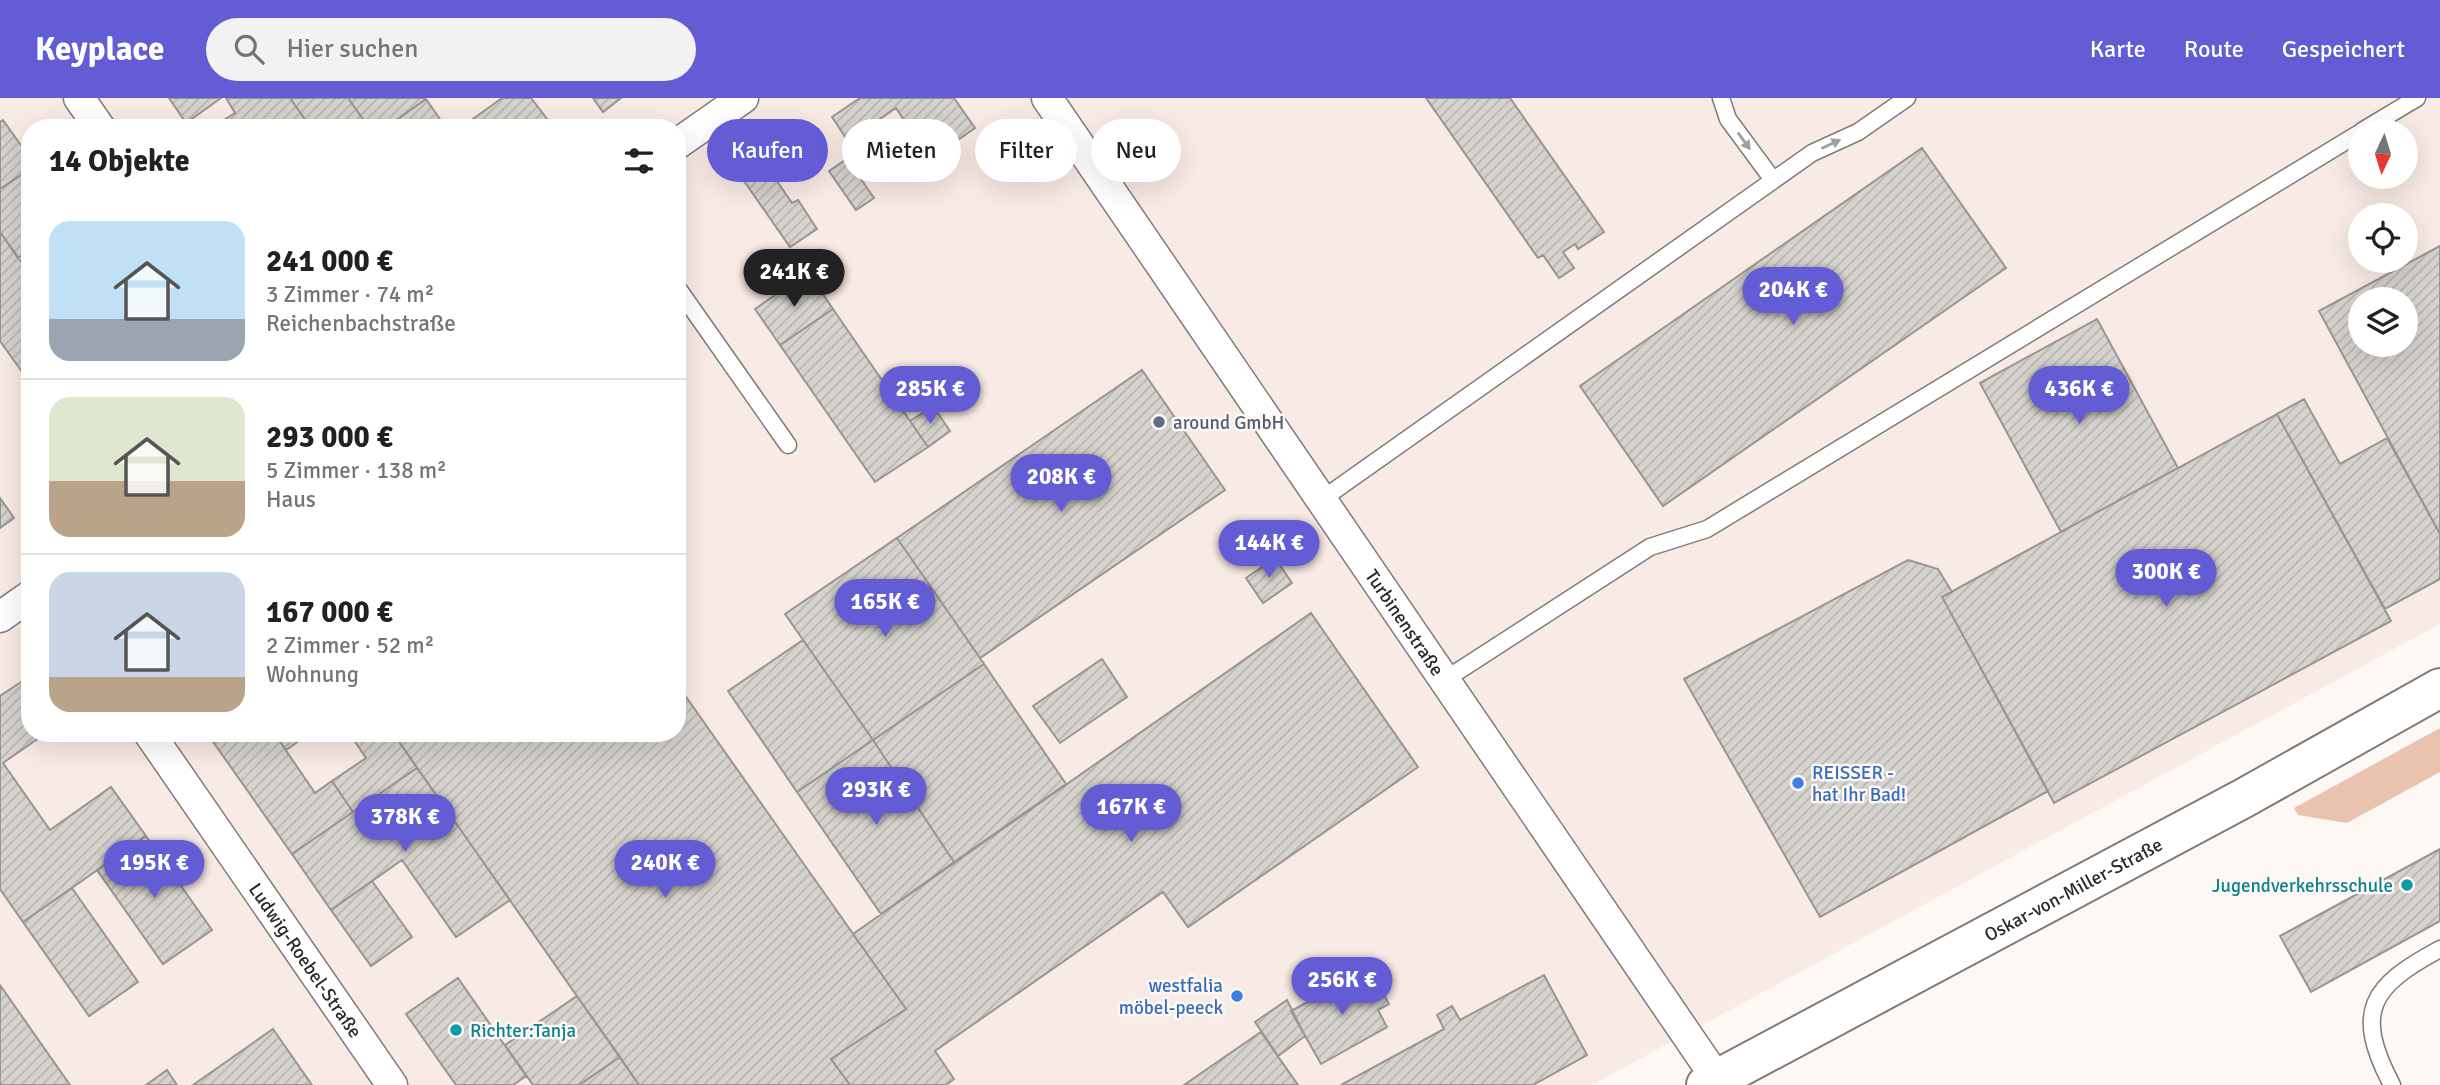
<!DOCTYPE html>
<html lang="de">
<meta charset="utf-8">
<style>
:root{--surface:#fff;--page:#f2f2f2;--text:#202124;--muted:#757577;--line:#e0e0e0;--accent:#645cd5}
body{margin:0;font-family:Signika,sans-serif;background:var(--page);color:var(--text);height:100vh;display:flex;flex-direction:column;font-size:26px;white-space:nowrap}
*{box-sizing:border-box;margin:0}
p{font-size:23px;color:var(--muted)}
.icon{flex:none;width:38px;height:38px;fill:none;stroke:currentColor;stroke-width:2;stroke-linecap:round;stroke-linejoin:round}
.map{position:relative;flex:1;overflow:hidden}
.details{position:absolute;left:21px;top:21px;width:665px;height:623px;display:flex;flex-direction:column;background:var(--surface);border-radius:28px;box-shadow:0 7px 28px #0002}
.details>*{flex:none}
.top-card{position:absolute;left:707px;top:21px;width:665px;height:63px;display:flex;gap:14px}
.needle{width:46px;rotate:184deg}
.buttons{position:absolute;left:2348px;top:21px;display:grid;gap:14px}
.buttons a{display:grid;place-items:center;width:70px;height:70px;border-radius:50%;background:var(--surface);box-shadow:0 7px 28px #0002;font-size:35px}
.price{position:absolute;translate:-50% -60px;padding:0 16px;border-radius:24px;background:var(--accent);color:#fff;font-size:23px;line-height:46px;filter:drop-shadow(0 2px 4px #0008)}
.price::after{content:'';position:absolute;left:50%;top:42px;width:21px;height:16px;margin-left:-10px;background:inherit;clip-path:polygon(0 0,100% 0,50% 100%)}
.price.active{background:#222;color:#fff}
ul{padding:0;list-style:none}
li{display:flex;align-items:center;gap:21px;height:175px;padding:0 28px}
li+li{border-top:2px solid var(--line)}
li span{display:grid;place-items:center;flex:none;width:196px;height:140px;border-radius:21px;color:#555}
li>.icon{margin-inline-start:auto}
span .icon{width:84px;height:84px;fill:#fffc;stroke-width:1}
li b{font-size:30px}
h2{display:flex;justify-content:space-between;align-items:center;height:84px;padding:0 28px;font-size:30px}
.tag{padding:0 24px;border-radius:32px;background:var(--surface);box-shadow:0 7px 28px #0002;font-size:24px;line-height:63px}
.tag.active{background:var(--accent);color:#fff}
header{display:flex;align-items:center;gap:42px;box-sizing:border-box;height:98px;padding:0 35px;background:var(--accent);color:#fff}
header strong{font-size:33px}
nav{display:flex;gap:38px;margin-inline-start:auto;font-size:24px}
.search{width:490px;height:63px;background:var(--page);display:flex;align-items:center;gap:18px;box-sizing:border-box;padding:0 24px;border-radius:38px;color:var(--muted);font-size:26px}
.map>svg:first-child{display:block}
.built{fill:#f8eae4;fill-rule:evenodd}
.grass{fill:#eac3af}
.building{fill:url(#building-hatch);stroke:#999692;stroke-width:2;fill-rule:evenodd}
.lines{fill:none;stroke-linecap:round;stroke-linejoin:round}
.service-casing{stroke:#807b79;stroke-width:19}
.minor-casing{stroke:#807b79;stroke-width:33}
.secondary-casing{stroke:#807b79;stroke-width:42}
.service{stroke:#fff;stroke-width:16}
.minor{stroke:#fff;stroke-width:30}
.secondary{stroke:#fff;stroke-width:38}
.oneway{fill:#9f9e9e}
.service-dot{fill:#5c6f8a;stroke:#fef8f5;stroke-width:2.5}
.shop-dot{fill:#3f7fe0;stroke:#fef8f5;stroke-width:2.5}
.culture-dot{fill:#0f9aa8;stroke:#fef8f5;stroke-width:2.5}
.labels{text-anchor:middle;stroke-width:5;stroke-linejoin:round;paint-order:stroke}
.service-label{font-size:19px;fill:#4e5e75;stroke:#fef8f5;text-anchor:start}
.street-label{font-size:19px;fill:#2a2827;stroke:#fef8f5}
.shop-label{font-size:19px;fill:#366cbe;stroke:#fef8f5;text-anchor:start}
.culture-label{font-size:19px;fill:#0d838f;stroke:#fef8f5;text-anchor:end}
</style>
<header>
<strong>Keyplace</strong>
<div class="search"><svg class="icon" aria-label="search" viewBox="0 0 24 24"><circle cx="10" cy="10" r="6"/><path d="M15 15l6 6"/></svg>Hier suchen</div>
<nav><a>Karte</a><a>Route</a><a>Gespeichert</a></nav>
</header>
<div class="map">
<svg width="2440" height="987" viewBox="0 0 2440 987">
<defs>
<pattern id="building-hatch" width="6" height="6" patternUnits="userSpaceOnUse" patternTransform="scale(1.75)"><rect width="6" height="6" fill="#d6d3ce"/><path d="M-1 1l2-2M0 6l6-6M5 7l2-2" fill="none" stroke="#b8b5b1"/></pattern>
</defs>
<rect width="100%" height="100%" fill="#fef8f5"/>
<path class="built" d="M0,0H2440V526L1592,987H0ZM30,30H677V635H30ZM2361,33H2406V79H2361ZM2361,117H2406V163H2361ZM2361,201H2406V247H2361Z"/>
<path class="grass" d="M2440,630V674L2347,725L2298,717L2294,710Z"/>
<path class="building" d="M169,0H221L186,25Z
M290,0L311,30H230L224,22L235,15L226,0Z
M290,0H348L365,24L356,30H311Z
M348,0H425L426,1L385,30H369Z
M502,0H531L554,30H479L473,21Z
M593,0H621L603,14Z
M860,0H954L975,30L925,65L909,42L914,37L896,10L848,43L832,19Z
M1426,0H1510L1604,134L1578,151L1575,146L1563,154L1574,170L1559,180L1543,157L1538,160Z
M426,1L446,30H385Z
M3,22L30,60V71L0,91V24Z
M1922,50L2006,170L1663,408L1580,288Z
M847,61L874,100L856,112L829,73Z
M766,67L792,105L798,102L817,131L790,149L744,83Z
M30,71V152L18,160L0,134V91Z
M0,134L30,176V285L0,243Z
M2440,148V436L2319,213ZM2361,201H2406V247H2361Z
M808,174L833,211L780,247L755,211Z
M833,211L928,349L875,384L780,247Z
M2097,221L2178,370L2061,434L1980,285Z
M1142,272L1225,392L980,560L897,440Z
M2304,301L2340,366L2387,340L2440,436V481L2385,511L2277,316Z
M933,308L950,333L928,349L910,323Z
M2277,316L2391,523L2054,705L1942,499Z
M0,400L14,420L0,430Z
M897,440L984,566L873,642L785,516Z
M1275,460L1292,485L1263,505L1246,480Z
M1908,462L1938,471L1952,494L1942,499L2048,693L1820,819L1684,581Z
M1311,515L1418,669L1188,829L1163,794L935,953L954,981L946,987H850L831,961L906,911L853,836Z
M803,542L873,642L797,694L728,593Z
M1102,561L1127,599L1060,645L1033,608Z
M984,566L1066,686L954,764L873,642Z
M30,578V635H46L3,665L50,732L111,689L146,738L23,824L0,791V598Z
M677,586L906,911L831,961L850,987H639L393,635H677Z
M212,635H274L315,695L332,683L353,714L292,756L209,638Z
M274,635H310L286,652Z
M349,635H393L417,670L353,714L332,683L366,660Z
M873,642L954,764L881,816L797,694Z
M417,670L510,802L456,839L402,762L331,812L292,756Z
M146,738L212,832L163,866L97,772Z
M2440,751V823L2311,894L2280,838Z
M372,783L412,839L371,868L331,812Z
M72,790L138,884L89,918L23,824Z
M1372,875L1389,906L1378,912L1387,929L1321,966L1291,913L1356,878L1359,883Z
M1544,877L1587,957L1533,987H1341L1444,931L1437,917L1452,908L1460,922Z
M458,880L526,978L513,987H456L406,916Z
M0,887L70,987H0Z
M577,898L620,959L579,987H533L505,947Z
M1287,902L1305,938L1278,958L1255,924Z
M273,931L312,987H193Z
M1261,934L1298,987H1184Z
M620,959L639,987H579Z
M167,972L177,987H146Z"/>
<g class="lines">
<g class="service-casing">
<path id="service" d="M1721,0L1728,21L1773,82
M2362,33L2417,0
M677,189L788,347
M1321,402L1812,55L1858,34L1907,0
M1446,581L1650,449L1707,431L2361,34
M2392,987C2353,913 2371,888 2440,851"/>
</g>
<g class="minor-casing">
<g id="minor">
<path d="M79,0L100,30"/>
<path id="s1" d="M1047,0L1717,981"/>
<path d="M677,46L743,0"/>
<path d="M0,519L30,498"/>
<path id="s2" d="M149,635L392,987"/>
</g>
</g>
<g class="secondary-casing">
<g id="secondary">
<path id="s3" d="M1706,987L2244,700L2440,590"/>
</g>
</g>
<use href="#service" class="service"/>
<use href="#minor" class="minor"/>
<use href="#secondary" class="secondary"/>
</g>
<defs><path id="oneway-solid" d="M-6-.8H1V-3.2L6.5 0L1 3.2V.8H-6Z" transform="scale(1.75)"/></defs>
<g class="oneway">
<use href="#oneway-solid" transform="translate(1744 43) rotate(54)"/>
<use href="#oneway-solid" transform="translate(1831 46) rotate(-25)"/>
</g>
<circle class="service-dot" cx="1159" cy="324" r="7"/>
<g class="shop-dot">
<circle cx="1798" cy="685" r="7"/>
<circle cx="1237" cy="898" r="7"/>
</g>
<g class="culture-dot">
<circle cx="2407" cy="787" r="7"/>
<circle cx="456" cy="932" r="7"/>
</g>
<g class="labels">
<g class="service-label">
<text x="1173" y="331">around GmbH</text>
</g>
<g class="street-label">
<text dy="7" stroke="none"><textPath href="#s1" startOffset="635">Turbinenstraße</textPath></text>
<text dy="7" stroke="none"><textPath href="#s3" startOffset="416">Oskar-von-Miller-Straße</textPath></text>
<text dy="7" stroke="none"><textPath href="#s2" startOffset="276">Ludwig-Roebel-Straße</textPath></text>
</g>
<g class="shop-label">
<text x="1812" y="681">REISSER -<tspan x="1812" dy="22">hat Ihr Bad!</tspan></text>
<text x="1223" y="894" text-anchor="end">westfalia<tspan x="1223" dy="22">möbel-peeck</tspan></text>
</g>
<g class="culture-label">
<text x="2393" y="794">Jugendverkehrsschule</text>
<text x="470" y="939" text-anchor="start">Richter:Tanja</text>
</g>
</g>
</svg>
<div class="buttons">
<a><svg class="needle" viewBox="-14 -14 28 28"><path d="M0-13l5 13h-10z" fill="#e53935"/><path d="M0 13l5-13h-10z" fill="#757577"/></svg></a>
<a><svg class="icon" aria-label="locate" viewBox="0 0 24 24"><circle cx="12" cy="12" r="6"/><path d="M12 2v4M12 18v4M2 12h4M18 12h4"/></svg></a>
<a><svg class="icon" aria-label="layers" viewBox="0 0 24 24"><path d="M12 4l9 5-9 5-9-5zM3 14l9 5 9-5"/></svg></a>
</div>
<b class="price active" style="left:794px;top:211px">241K €</b>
<b class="price" style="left:1793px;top:229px">204K €</b>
<b class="price" style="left:930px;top:328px">285K €</b>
<b class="price" style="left:2079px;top:328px">436K €</b>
<b class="price" style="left:1061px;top:416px">208K €</b>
<b class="price" style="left:1269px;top:482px">144K €</b>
<b class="price" style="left:2166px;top:511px">300K €</b>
<b class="price" style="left:885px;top:541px">165K €</b>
<b class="price" style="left:876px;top:729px">293K €</b>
<b class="price" style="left:1131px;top:746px">167K €</b>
<b class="price" style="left:405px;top:756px">378K €</b>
<b class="price" style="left:154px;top:802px">195K €</b>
<b class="price" style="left:665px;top:802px">240K €</b>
<b class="price" style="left:1342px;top:919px">256K €</b>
<div class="top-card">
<a class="tag active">Kaufen</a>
<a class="tag">Mieten</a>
<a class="tag">Filter</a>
<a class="tag">Neu</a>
</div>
<section class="details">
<h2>14 Objekte<svg class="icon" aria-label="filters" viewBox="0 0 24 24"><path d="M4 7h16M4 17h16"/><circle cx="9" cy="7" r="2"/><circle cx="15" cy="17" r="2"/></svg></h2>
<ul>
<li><span style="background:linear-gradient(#bfe0f5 70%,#9aa5b1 0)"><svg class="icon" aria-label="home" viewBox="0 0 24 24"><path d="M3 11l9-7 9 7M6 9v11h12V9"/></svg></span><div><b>241 000 €</b><p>3 Zimmer · 74 m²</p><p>Reichenbachstraße</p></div></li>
<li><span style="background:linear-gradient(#dfe7d0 60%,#b9a48a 0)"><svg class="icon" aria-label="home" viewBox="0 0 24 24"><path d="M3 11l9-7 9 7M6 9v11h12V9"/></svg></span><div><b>293 000 €</b><p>5 Zimmer · 138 m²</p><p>Haus</p></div></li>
<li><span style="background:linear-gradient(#c9d6e8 75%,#b9a48a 0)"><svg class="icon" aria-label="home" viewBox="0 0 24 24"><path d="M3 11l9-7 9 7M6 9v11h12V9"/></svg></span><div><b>167 000 €</b><p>2 Zimmer · 52 m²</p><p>Wohnung</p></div></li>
</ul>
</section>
</div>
